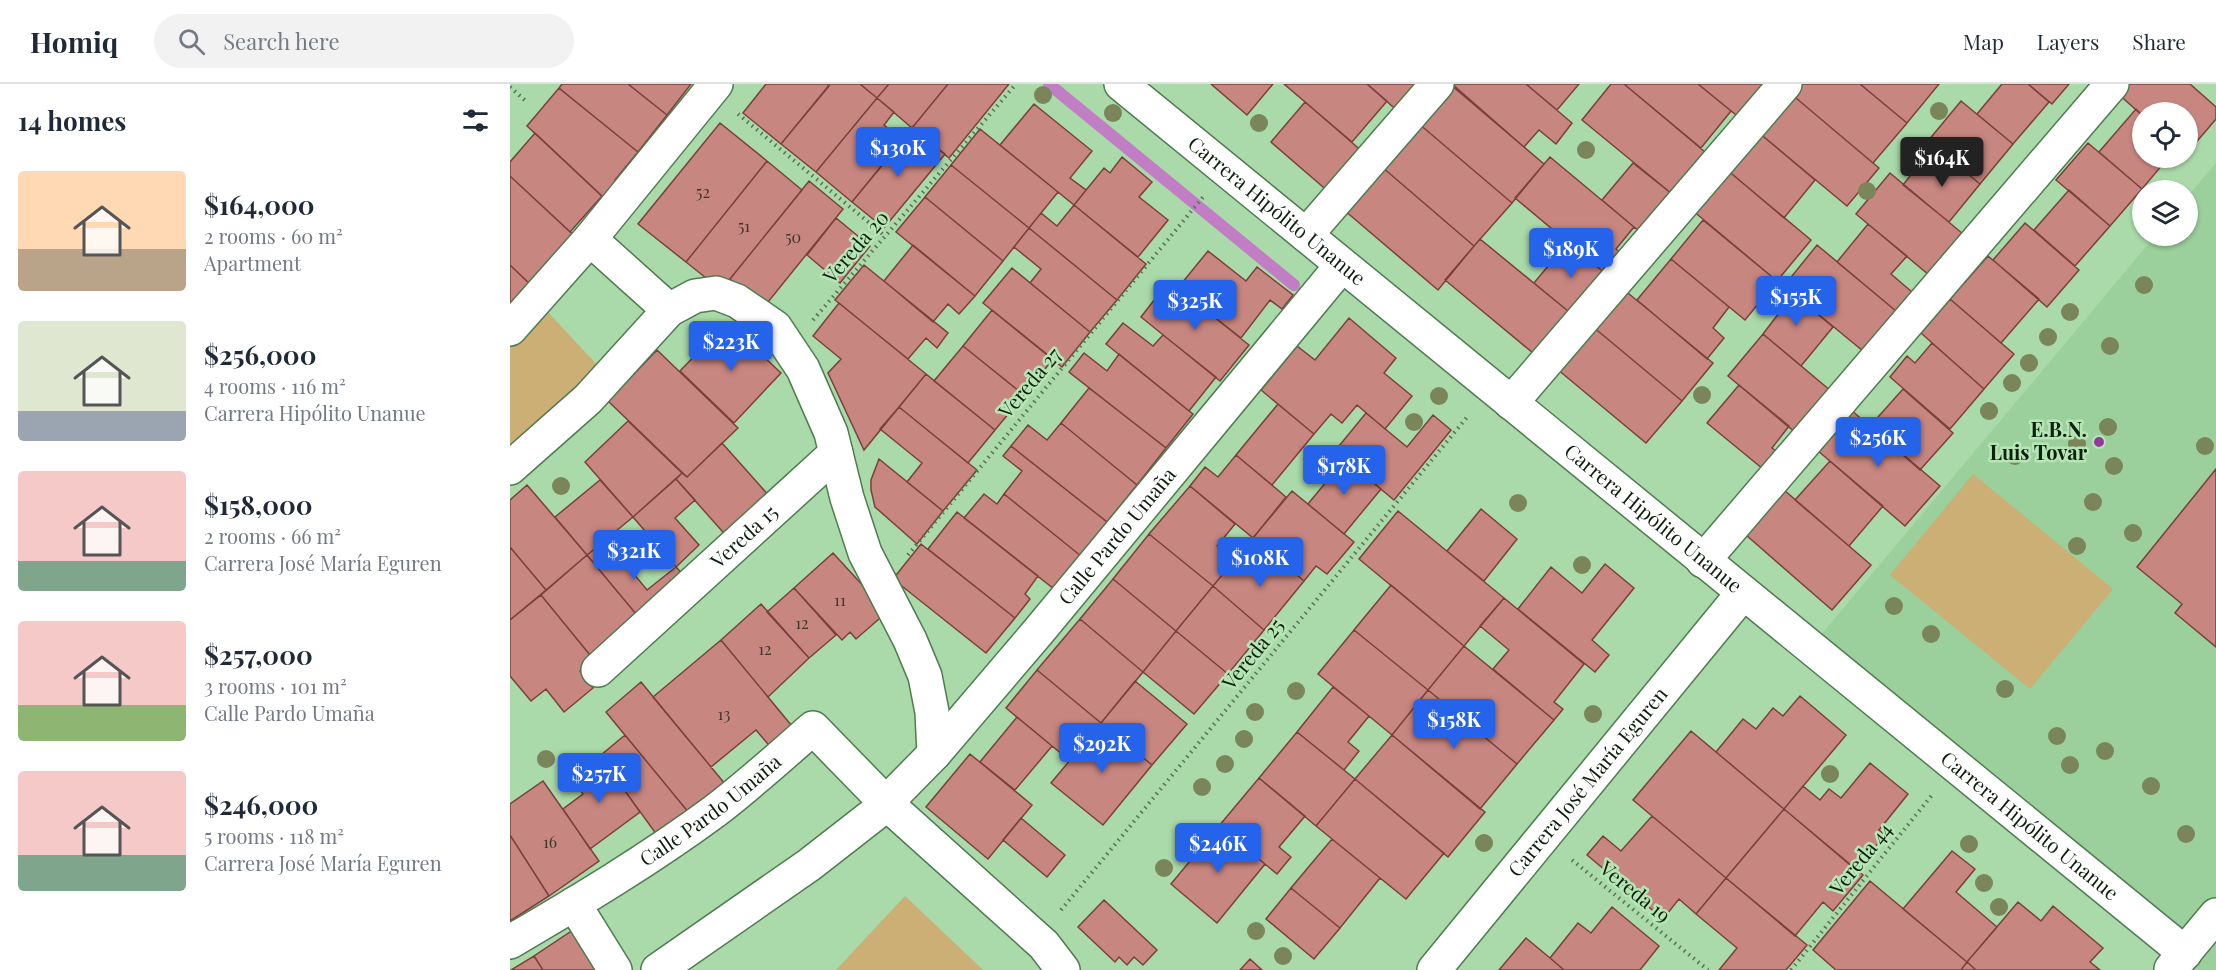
<!DOCTYPE html>
<meta charset="utf-8">
<style>
:root{--surface:#fff;--page:#f2f2f3;--text:#1f2937;--muted:#747a83;--line:#e0e1e3;--accent:#2563eb}
body{margin:0;font-family:"Playfair Display",serif;background:var(--page);color:var(--text);height:100vh;display:flex;flex-direction:column;font-size:22px;white-space:nowrap}
*{box-sizing:border-box;margin:0}
p{font-size:20px;color:var(--muted)}
.icon{flex:none;width:33px;height:33px;fill:none;stroke:currentColor;stroke-width:2;stroke-linecap:round;stroke-linejoin:round}
.map{position:relative;flex:1;overflow:hidden}
.side{display:flex;flex-direction:column;background:var(--surface);width:510px}
.side>*{flex:none}
.buttons{position:absolute;left:1622px;top:18px;display:grid;gap:12px}
.buttons a{display:grid;place-items:center;width:66px;height:66px;border-radius:50%;background:var(--surface);box-shadow:0 2px 4px #0004;font-size:30px}
.price{position:absolute;translate:-50% -51px;padding:0 14px;border-radius:6px;background:var(--accent);color:#fff;font-size:20px;line-height:39px;filter:drop-shadow(0 2px 3px #0008)}
.price::after{content:'';position:absolute;left:50%;top:36px;width:18px;height:14px;margin-left:-9px;background:inherit;clip-path:polygon(0 0,100% 0,50% 100%)}
.price.selected{background:#222;color:#fff}
ul{padding:0;list-style:none}
li{display:flex;align-items:center;gap:18px;height:150px;padding:0 18px}
li span{display:grid;place-items:center;flex:none;width:168px;height:120px;border-radius:6px;color:#555}
li>.icon{margin-inline-start:auto}
span .icon{width:72px;height:72px;fill:#fffc;stroke-width:1}
li b{font-size:26px}
h2{display:flex;justify-content:space-between;align-items:center;height:72px;padding:0 18px;font-size:26px}
header{display:flex;align-items:center;gap:36px;box-sizing:border-box;height:84px;padding:0 30px;background:var(--surface);border-bottom:2px solid var(--line)}
header strong{font-size:28px}
nav{display:flex;gap:33px;margin-inline-start:auto;font-size:21px}
.search{width:420px;height:54px;background:var(--page);display:flex;align-items:center;gap:15px;box-sizing:border-box;padding:0 21px;border-radius:33px;color:var(--muted);font-size:22px}
main{display:flex;flex:1;min-height:0}
.map>svg:first-child{display:block}
.built{fill:#9bcf9b}
.green{fill:#cbaf75}
.lines{fill:none;stroke-linecap:round;stroke-linejoin:round}
.stream{stroke:#c17ec5;stroke-width:12}
.building{fill:#c88681;stroke:#7b403c;stroke-width:1.5}
.minor-casing{stroke:#4f7b50;stroke-width:36}
.path{stroke:#547454;stroke-width:4;stroke-dasharray:1.5 4.5;stroke-linecap:butt}
.minor{stroke:#fff;stroke-width:33}
.tree{fill:#7a855a}
.poi-dot{fill:#97379e;stroke:#b6e6b6;stroke-width:2}
.labels{text-anchor:middle;stroke-width:5;stroke-linejoin:round;paint-order:stroke}
.number-label{font-size:16px;fill:#3c392a}
.street-label{font-size:20px;fill:#0d1f0d;stroke:#b6e6b6}
.poi-label{font-size:20px;font-weight:bold;fill:#0d1f0d;stroke:#b6e6b6;text-anchor:end}
</style>
<header>
<strong>Homiq</strong>
<div class="search"><svg class="icon" aria-label="search" viewBox="0 0 24 24"><circle cx="10" cy="10" r="6"/><path d="M15 15l6 6"/></svg>Search here</div>
<nav><a>Map</a><a>Layers</a><a>Share</a></nav>
</header>
<main>
<section class="side">
<h2>14 homes<svg class="icon" aria-label="filters" viewBox="0 0 24 24"><path d="M4 7h16M4 17h16"/><circle cx="9" cy="7" r="2"/><circle cx="15" cy="17" r="2"/></svg></h2>
<ul>
<li><span style="background:linear-gradient(#ffd9b3 65%,#b9a48a 0)"><svg class="icon" aria-label="home" viewBox="0 0 24 24"><path d="M3 11l9-7 9 7M6 9v11h12V9"/></svg></span><div><b>$164,000</b><p>2 rooms · 60 m²</p><p>Apartment</p></div></li>
<li><span style="background:linear-gradient(#dfe7d0 75%,#9aa5b1 0)"><svg class="icon" aria-label="home" viewBox="0 0 24 24"><path d="M3 11l9-7 9 7M6 9v11h12V9"/></svg></span><div><b>$256,000</b><p>4 rooms · 116 m²</p><p>Carrera Hipólito Unanue</p></div></li>
<li><span style="background:linear-gradient(#f6c9c9 75%,#7fa58c 0)"><svg class="icon" aria-label="home" viewBox="0 0 24 24"><path d="M3 11l9-7 9 7M6 9v11h12V9"/></svg></span><div><b>$158,000</b><p>2 rooms · 66 m²</p><p>Carrera José María Eguren</p></div></li>
<li><span style="background:linear-gradient(#f6c9c9 70%,#8fb573 0)"><svg class="icon" aria-label="home" viewBox="0 0 24 24"><path d="M3 11l9-7 9 7M6 9v11h12V9"/></svg></span><div><b>$257,000</b><p>3 rooms · 101 m²</p><p>Calle Pardo Umaña</p></div></li>
<li><span style="background:linear-gradient(#f6c9c9 70%,#7fa58c 0)"><svg class="icon" aria-label="home" viewBox="0 0 24 24"><path d="M3 11l9-7 9 7M6 9v11h12V9"/></svg></span><div><b>$246,000</b><p>5 rooms · 118 m²</p><p>Carrera José María Eguren</p></div></li>
</ul>
</section>
<div class="map">
<svg width="1706" height="886" viewBox="0 0 1706 886">
<rect width="100%" height="100%" fill="#aad9aa"/>
<path class="built" d="M1706,79V886H1661L1674,870L1300,564L1645,152H1677V113Z"/>
<path class="green" d="M36,226L89,283L0,366V259Z
M1463,390L1603,505L1520,605L1380,491Z
M395,812L473,886H326Z"/>
<g class="lines">
<path class="stream" d="M539,0L784,201"/>
</g>
<path class="building" d="M52,0H118L157,31L128,68L49,4Z
M118,0H181L157,31Z
M256,0H317L319,2L271,60L233,29Z
M320,0H350L367,14L306,88L271,60Z
M350,0H379L367,14Z
M379,0H438L402,44L367,14Z
M438,0H499L439,74L402,44Z
M701,0H763L737,31Z
M774,0H857L877,17L842,58Z
M857,0H916L891,30Z
M942,0H1016L1062,39L1046,60L1029,46L1014,63Z
M1016,0H1069L1047,26Z
M1101,0H1114L1201,73L1167,114L1072,36Z
M1114,0H1188L1221,27L1191,64Z
M1188,0H1260L1231,35Z
M1287,0H1350L1397,39L1363,79L1280,9Z
M1350,0H1429L1397,39Z
M1492,0H1518L1539,18L1503,60L1467,30Z
M1518,0H1559L1542,20Z
M1614,0H1680L1706,23V35L1677,69V28H1632V31L1607,9Z
M941,1L1034,80L1002,119L908,39Z
M49,4L128,68L105,96L112,103L97,117L17,42Z
M1280,9L1369,84L1337,122L1248,48Z
M367,14L384,28L374,41L393,56L342,118L306,88Z
M1451,17L1503,60L1470,100L1418,57Z
M795,18L854,69L820,109L761,58Z
M524,20L582,67L560,94L576,106L564,121L490,61Z
M1626,25L1632,31V74H1658L1632,105L1589,68Z
M210,39L257,77L176,178L128,140Z
M908,39L1002,119L964,162L872,83Z
M402,44L435,70L374,144L342,118Z
M470,45L548,108L519,144L441,81Z
M1248,48L1305,96L1274,134L1216,85Z
M25,49L92,112L60,148L0,92V78Z
M1578,59L1632,105L1600,142L1546,96Z
M612,73L642,98L629,113L658,136L628,173L564,121L594,84L600,89Z
M1040,73L1124,143L1106,165L1113,171L1097,191L1005,114Z
M1441,76L1470,100L1439,138L1393,101L1412,77L1428,91Z
M257,77L292,106L211,206L176,178Z
M1123,79L1162,110L1130,148L1092,116Z
M441,81L519,144L493,177L415,113Z
M872,83L964,162L928,206L834,126Z
M1216,85L1301,156L1267,197L1182,126Z
M1380,89L1453,150L1419,191L1346,130Z
M0,92L70,157L26,206L0,181Z
M299,97L333,125L254,223L220,195Z
M1559,106L1600,142L1565,182L1524,146Z
M415,113L493,177L465,212L386,148Z
M564,121L636,180L607,216L519,144L531,129L547,142Z
M326,134L360,162L330,199L297,171Z
M1193,136L1267,197L1235,236L1161,175Z
M1515,139L1569,186L1537,223L1483,176Z
M1358,140L1397,172L1381,190L1402,208L1386,227L1327,178Z
M519,144L607,216L580,248L520,199L531,185L504,163Z
M970,155L1064,232L1029,274L935,196Z
M1058,158L1097,191L1064,232L1024,199Z
M403,161L465,212L449,230L438,220L423,238L374,197Z
M1307,161L1386,227L1353,267L1274,202Z
M698,167L736,197L747,183L783,211L772,225L760,216L731,254L668,204Z
M1478,172L1529,215L1491,259L1440,215Z
M1161,175L1219,223L1203,244L1214,254L1197,275L1127,216Z
M0,181L21,201L0,223Z
M354,181L438,249L427,264L416,254L398,275L325,216Z
M502,184L580,248L552,283L473,219Z
M659,197L739,261L710,297L631,233Z
M1274,202L1323,243L1291,282L1253,250L1269,229L1259,220Z
M1113,205L1203,279L1172,317L1082,242Z
M1440,215L1504,270L1474,305L1411,249Z
M329,219L416,290L354,366L318,289L331,275L303,252Z
M482,226L543,275L514,311L453,262Z
M839,234L886,274L874,289L902,312L875,345L847,321L832,339L821,330L804,350L751,306L787,262L805,276Z
M217,238L271,289L224,339L170,287Z
M613,239L643,262L653,251L706,293L679,327L596,260Z
M1082,242L1172,317L1136,359L1047,285Z
M1253,250L1321,307L1286,349L1218,292Z
M1422,259L1474,305L1440,345L1380,293L1397,272L1405,279Z
M453,262L514,311L485,346L424,297Z
M147,266L228,344L177,393L98,317Z
M574,269L597,287L609,270L683,330L656,364L559,288Z
M416,290L485,346L458,379L389,323Z
M1229,301L1279,342L1262,364L1267,368L1253,385L1197,339Z
M579,304L656,364L627,401L551,339Z
M1393,305L1443,349L1410,386L1360,342Z
M768,320L804,350L762,401L726,371Z
M389,323L467,386L433,427L397,398L412,379L370,345Z
M1341,326L1430,402L1395,442L1307,366Z
M856,329L897,363L923,331L941,346L884,416L825,367Z
M118,337L172,389L123,433L75,378Z
M551,339L627,401L597,438L501,362L518,341L537,356Z
M212,359L261,414L219,455L166,395L172,389L177,393Z
M501,362L597,438L571,472L494,410L512,387L493,372Z
M726,371L776,413L743,454L680,402L695,383L708,393Z
M369,375L433,427L407,460L365,423L361,406V396Z
M835,375L871,405L834,450L798,420Z
M1320,377L1373,422L1339,462L1285,416Z
M1706,385V563L1665,529L1672,520L1627,483Z
M166,395L185,416L165,434L189,461L166,483L123,433Z
M90,396L123,433L77,471L45,433Z
M17,401L77,471L36,506L0,463V416Z
M680,402L725,440L707,462L725,476L703,502L639,450Z
M1274,406L1361,481L1322,526L1236,451Z
M782,407L844,458L817,490L806,482L794,497L743,454Z
M474,410L487,420L494,410L571,472L544,505L454,434Z
M971,425L1007,455L974,497L937,467Z
M888,427L994,514L954,562L849,475Z
M447,428L528,492L515,510L520,515L505,534L418,465Z
M639,450L703,502L666,547L603,495Z
M96,456L137,506L166,483L178,496L131,536L77,471Z
M411,460L505,534L476,569L383,495Z
M0,463L36,506L0,536Z
M759,467L794,497L754,546L703,502L725,476L740,489Z
M323,469L377,528L346,555L340,548L332,556L284,504Z
M77,471L131,536L84,576L31,511Z
M1095,480L1124,504L1082,556L1099,571L1085,588L1008,525L1041,483L1072,509Z
M603,495L666,547L633,588L570,535Z
M881,501L954,562L918,606L844,546Z
M703,502L754,546L718,590L666,547Z
M284,504L326,551L299,574L257,528Z
M31,511L84,576L70,587L83,604L54,628L36,605L21,617L0,592V536Z
M994,514L1074,580L1044,618L1053,625L1044,636L983,585L999,566L970,542Z
M251,520L299,574L258,613L211,556Z
M570,535L633,588L591,639L527,586Z
M844,546L918,606L882,651L808,590Z
M666,547L718,590L684,630L633,588Z
M211,556L286,647L263,666L246,646L201,683L143,613Z
M954,562L1044,636L1007,680L918,606Z
M527,586L591,639L559,676L496,624Z
M625,597L677,640L642,681L591,639Z
M131,598L215,700L179,729L96,628Z
M823,603L859,632L838,658L849,667L834,686L787,648Z
M918,606L1007,680L970,725L882,651Z
M1290,612L1336,651L1274,725L1206,668L1233,635L1246,645L1263,624L1273,632Z
M507,633L542,662L505,706L470,678Z
M591,639L642,681L593,741L541,699Z
M1181,647L1274,725L1216,794L1123,716Z
M787,648L845,695L806,742L749,694Z
M115,651L179,729L149,754L90,672Z
M882,651L975,728L938,773L845,695Z
M460,670L522,721L478,775L416,723Z
M90,672L130,728L80,765L53,725L73,710L61,693Z
M1360,679L1398,710L1369,746L1375,751L1346,786L1274,725L1293,702L1310,716L1319,705L1331,714Z
M749,694L795,732L769,763L781,773L767,790L709,742Z
M845,695L934,769L896,815L806,742Z
M33,697L89,777L39,812L0,751V720Z
M1274,725L1353,791L1323,827L1313,818L1285,852L1216,794Z
M1142,732L1216,794L1186,830L1169,815L1153,835L1077,771L1093,752L1111,767Z
M511,734L555,771L537,793L493,756Z
M709,742L755,780L707,839L661,800Z
M0,751L39,812L0,837Z
M822,755L870,794L830,844L781,804Z
M1442,767L1465,785L1446,808L1487,843L1457,878L1393,825Z
M1216,794L1297,861L1276,886H1209L1227,864L1186,830Z
M1360,797L1457,878L1451,886H1326L1303,866Z
M781,804L830,844L804,875L756,835Z
M594,816L647,866L633,881L624,873L617,881L609,873L605,878L568,843Z
M1508,818L1531,837L1543,822L1593,864L1580,878L1590,886H1466L1457,878Z
M1102,823L1149,862L1130,886H1054L1040,874L1068,839L1081,849Z
M66,844L92,886H33L24,872Z
M1016,854L1040,874L1054,886H989Z
M24,872L33,886H1Z
M740,875L752,886H730Z
M1457,878L1466,886H1451Z"/>
<g class="lines">
<g class="minor-casing">
<g id="minor">
<path id="s1" d="M611,0L1675,869"/>
<path d="M796,151L927,0"/>
<path d="M80,155L159,226"/>
<path d="M0,245L80,155L206,0"/>
<path d="M1001,319L1275,0"/>
<path d="M0,384L78,315L159,226L185,212L206,209L227,217L265,243L293,285L321,349L337,414L355,469L400,556L415,592L422,628L424,670"/>
<path d="M1193,477L1602,0"/>
<path id="s2" d="M88,586L326,369"/>
<path d="M64,820L105,886"/>
<path id="s3" d="M0,858C70,817 140,775 205,727C239,701 271,672 303,644L376,719L534,861L553,886"/>
<path d="M1661,885L1706,831"/>
<path id="s4" d="M148,886L299,781L367,728L424,670L528,548L832,181"/>
<path id="s5" d="M924,886L1233,509"/>
</g>
</g>
<path class="path" d="M0,3L18,19
M228,30L375,152
M303,236L506,0
M398,471L693,113
M1062,776L1198,886
M551,826L958,332
M1281,886L1422,711"/>
<use href="#minor" class="minor"/>
</g>
<g class="tree">
<circle cx="533" cy="11" r="9"/>
<circle cx="1429" cy="27" r="9"/>
<circle cx="603" cy="29" r="9"/>
<circle cx="749" cy="39" r="9"/>
<circle cx="1076" cy="66" r="9"/>
<circle cx="1357" cy="107" r="9"/>
<circle cx="1634" cy="201" r="9"/>
<circle cx="1560" cy="228" r="9"/>
<circle cx="1538" cy="253" r="9"/>
<circle cx="1600" cy="262" r="9"/>
<circle cx="1519" cy="279" r="9"/>
<circle cx="1502" cy="299" r="9"/>
<circle cx="1192" cy="311" r="9"/>
<circle cx="929" cy="312" r="9"/>
<circle cx="1479" cy="327" r="9"/>
<circle cx="904" cy="338" r="9"/>
<circle cx="1598" cy="343" r="9"/>
<circle cx="1567" cy="360" r="9"/>
<circle cx="1695" cy="362" r="9"/>
<circle cx="1505" cy="372" r="9"/>
<circle cx="1604" cy="382" r="9"/>
<circle cx="51" cy="402" r="9"/>
<circle cx="1583" cy="418" r="9"/>
<circle cx="1008" cy="419" r="9"/>
<circle cx="1623" cy="449" r="9"/>
<circle cx="1567" cy="462" r="9"/>
<circle cx="1072" cy="481" r="9"/>
<circle cx="1384" cy="522" r="9"/>
<circle cx="1421" cy="550" r="9"/>
<circle cx="1495" cy="605" r="9"/>
<circle cx="786" cy="607" r="9"/>
<circle cx="745" cy="628" r="9"/>
<circle cx="1083" cy="630" r="9"/>
<circle cx="1547" cy="652" r="9"/>
<circle cx="734" cy="655" r="9"/>
<circle cx="1595" cy="667" r="9"/>
<circle cx="36" cy="675" r="9"/>
<circle cx="715" cy="680" r="9"/>
<circle cx="1560" cy="681" r="9"/>
<circle cx="1320" cy="690" r="9"/>
<circle cx="1641" cy="702" r="9"/>
<circle cx="692" cy="703" r="9"/>
<circle cx="1676" cy="750" r="9"/>
<circle cx="974" cy="759" r="9"/>
<circle cx="1459" cy="760" r="9"/>
<circle cx="654" cy="784" r="9"/>
<circle cx="1474" cy="799" r="9"/>
<circle cx="1489" cy="823" r="9"/>
<circle cx="746" cy="847" r="9"/>
<circle cx="773" cy="872" r="9"/>
</g>
<circle class="poi-dot" cx="1589" cy="358" r="6"/>
<g class="labels">
<g class="number-label">
<text x="193" y="114">52</text>
<text x="234" y="148">51</text>
<text x="283" y="159">50</text>
<text x="330" y="522">11</text>
<text x="292" y="545">12</text>
<text x="255" y="571">12</text>
<text x="214" y="636">13</text>
<text x="40" y="764">16</text>
</g>
<g class="street-label">
<text dy="7" stroke="none"><textPath href="#s1" startOffset="201">Carrera Hipólito Unanue</textPath></text>
<text transform="translate(346 163) rotate(-49)" y="7">Vereda 20</text>
<text transform="translate(520 299) rotate(-50)" y="7">Vereda 27</text>
<text dy="7" stroke="none"><textPath href="#s1" startOffset="687">Carrera Hipólito Unanue</textPath></text>
<text dy="7" stroke="none"><textPath href="#s2" startOffset="198">Vereda 15</textPath></text>
<text dy="7" stroke="none"><textPath href="#s4" startOffset="636">Calle Pardo Umaña</textPath></text>
<text transform="translate(743 570) rotate(-51)" y="7">Vereda 25</text>
<text dy="7" stroke="none"><textPath href="#s5" startOffset="243">Carrera José María Eguren</textPath></text>
<text dy="7" stroke="none"><textPath href="#s3" startOffset="240">Calle Pardo Umaña</textPath></text>
<text dy="7" stroke="none"><textPath href="#s1" startOffset="1173">Carrera Hipólito Unanue</textPath></text>
<text transform="translate(1351 775) rotate(-51)" y="7">Vereda 44</text>
<text transform="translate(1125 808) rotate(39)" y="7">Vereda 19</text>
</g>
<g class="poi-label">
<text x="1577" y="353">E.B.N.<tspan x="1577" dy="23">Luis Tovar</tspan></text>
</g>
</g>
</svg>
<div class="buttons">
<a><svg class="icon" aria-label="locate" viewBox="0 0 24 24"><circle cx="12" cy="12" r="6"/><path d="M12 2v4M12 18v4M2 12h4M18 12h4"/></svg></a>
<a><svg class="icon" aria-label="layers" viewBox="0 0 24 24"><path d="M12 4l9 5-9 5-9-5zM3 14l9 5 9-5"/></svg></a>
</div>
<b class="price" style="left:388px;top:94px">$130K</b>
<b class="price selected" style="left:1432px;top:104px">$164K</b>
<b class="price" style="left:1061px;top:195px">$189K</b>
<b class="price" style="left:1286px;top:243px">$155K</b>
<b class="price" style="left:685px;top:247px">$325K</b>
<b class="price" style="left:221px;top:288px">$223K</b>
<b class="price" style="left:1368px;top:384px">$256K</b>
<b class="price" style="left:834px;top:412px">$178K</b>
<b class="price" style="left:124px;top:497px">$321K</b>
<b class="price" style="left:750px;top:504px">$108K</b>
<b class="price" style="left:944px;top:666px">$158K</b>
<b class="price" style="left:592px;top:690px">$292K</b>
<b class="price" style="left:89px;top:720px">$257K</b>
<b class="price" style="left:708px;top:790px">$246K</b>
</div>
</main>
